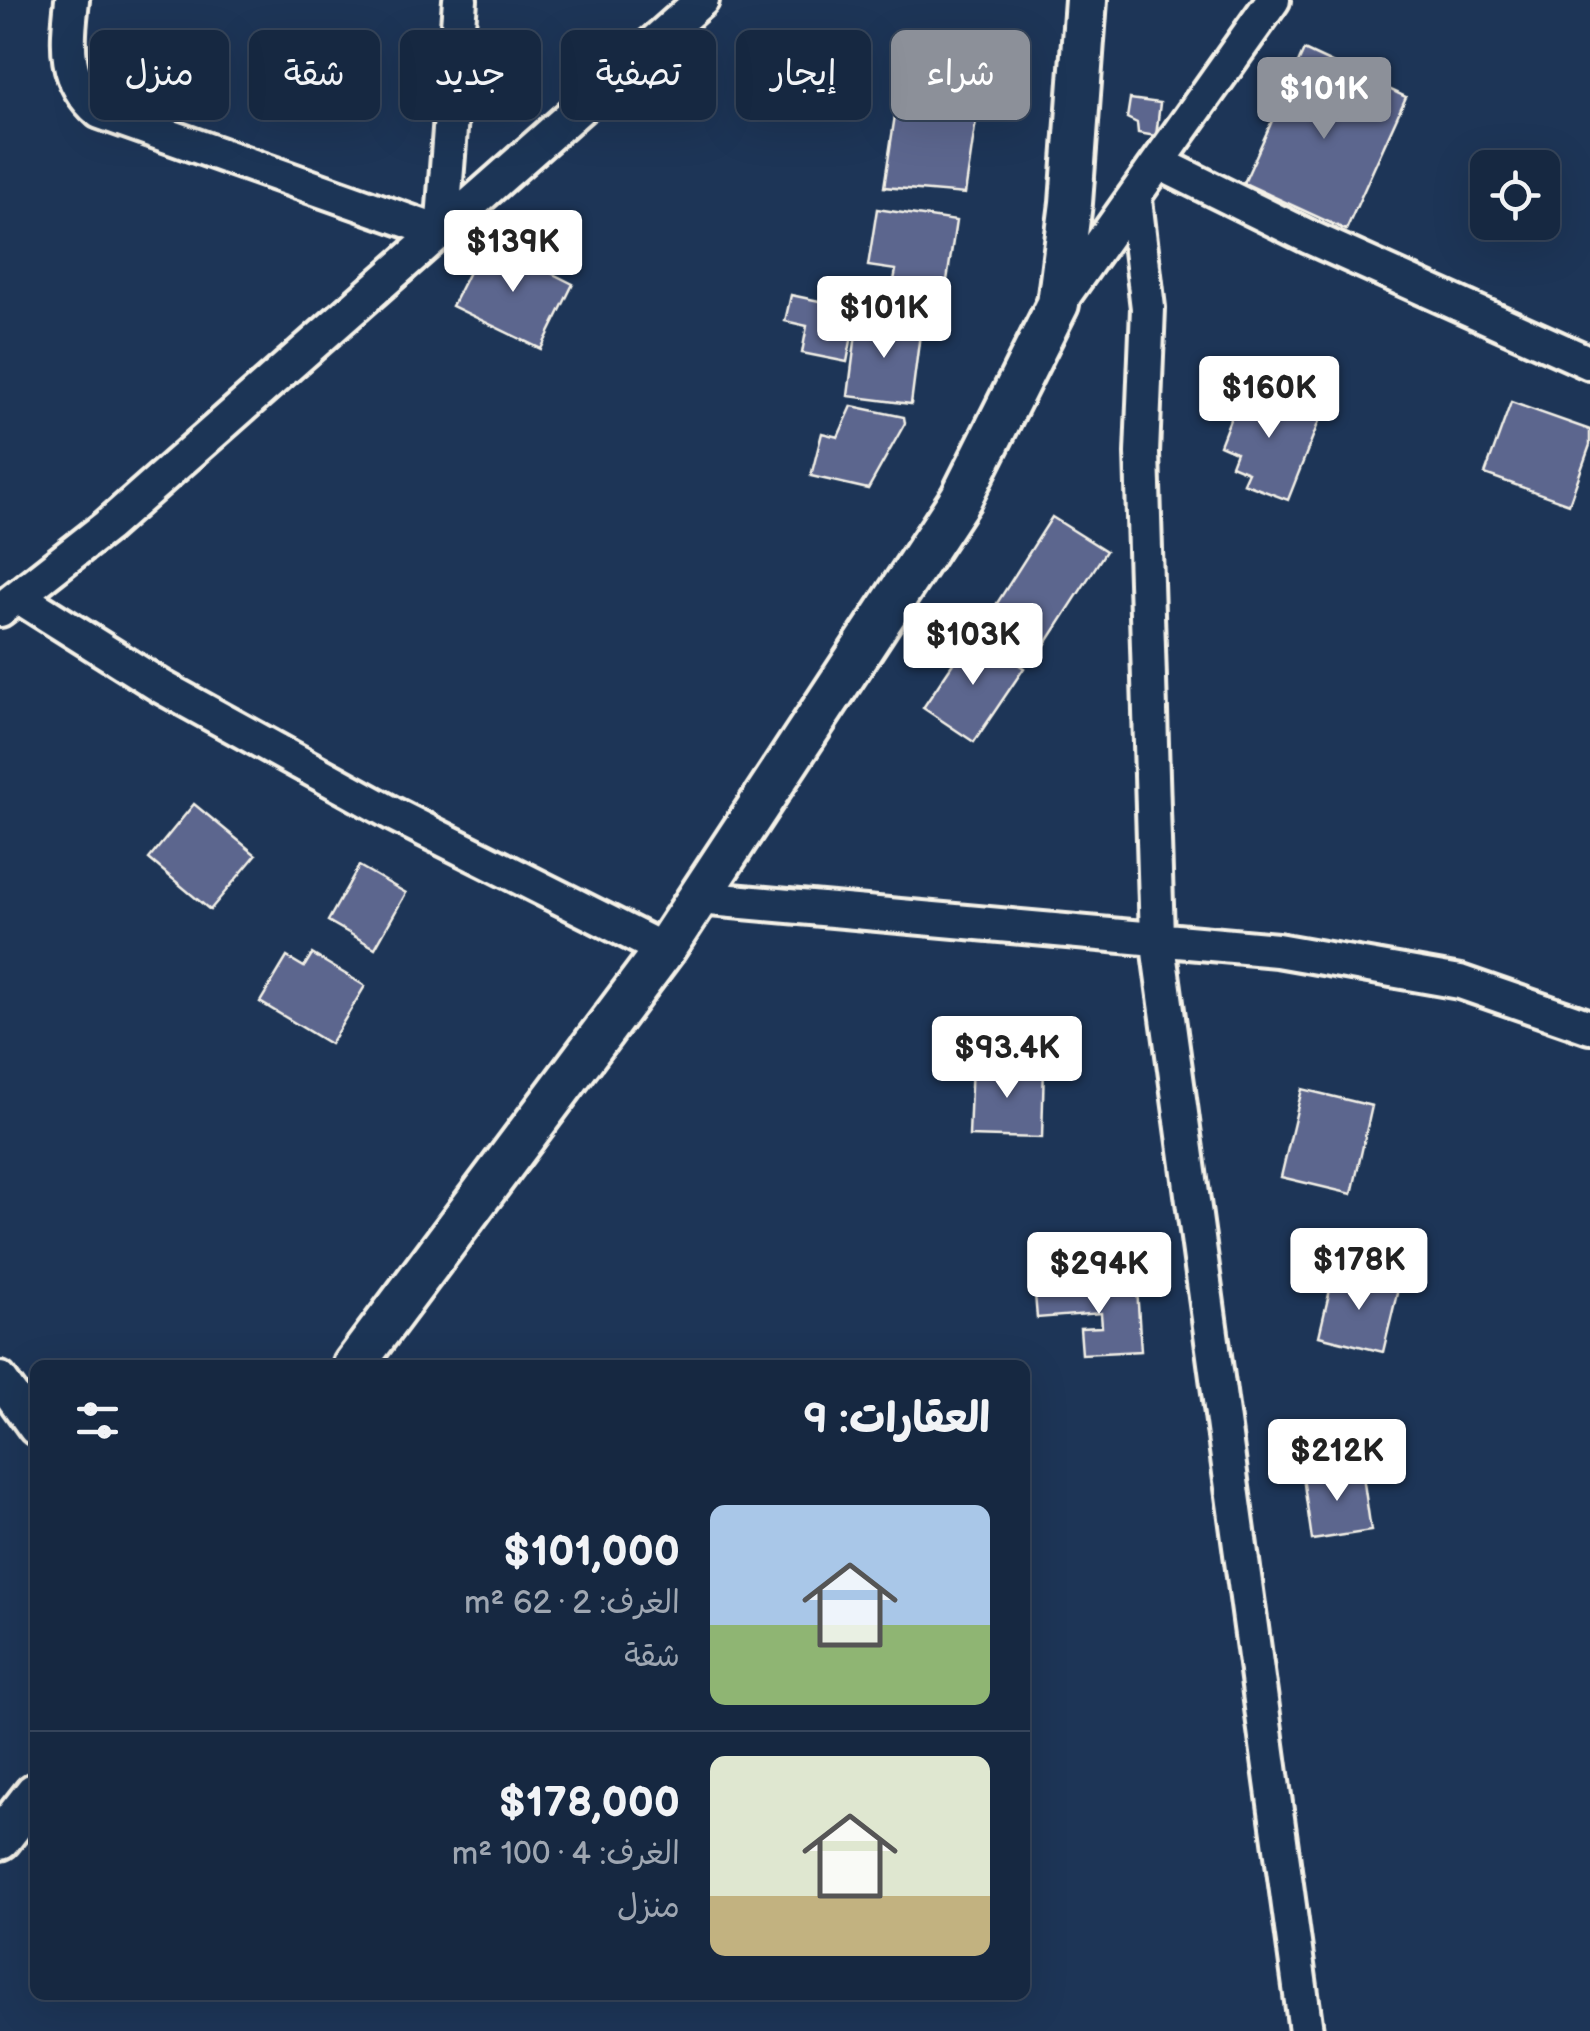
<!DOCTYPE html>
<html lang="ar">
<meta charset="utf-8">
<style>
:root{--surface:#162841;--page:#23344c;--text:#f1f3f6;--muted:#9ea6b1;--line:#35445a;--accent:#8c9099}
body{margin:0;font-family:"Balsamiq Sans","Playpen Sans Arabic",sans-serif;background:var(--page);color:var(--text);direction:rtl;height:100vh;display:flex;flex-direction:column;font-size:38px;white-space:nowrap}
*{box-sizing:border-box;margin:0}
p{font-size:32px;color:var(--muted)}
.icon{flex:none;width:55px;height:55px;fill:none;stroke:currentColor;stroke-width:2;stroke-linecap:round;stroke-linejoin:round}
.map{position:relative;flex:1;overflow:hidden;direction:ltr}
.panel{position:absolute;left:30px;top:1360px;width:1000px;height:640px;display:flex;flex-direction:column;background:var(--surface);border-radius:15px;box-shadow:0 10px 40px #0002,0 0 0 2px var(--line);direction:rtl}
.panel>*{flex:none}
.banner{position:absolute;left:30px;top:30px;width:1000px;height:90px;direction:rtl;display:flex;gap:20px}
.fabs{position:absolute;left:1470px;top:150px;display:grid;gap:20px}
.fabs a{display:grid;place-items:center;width:90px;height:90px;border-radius:15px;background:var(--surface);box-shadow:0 10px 40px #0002,0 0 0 2px var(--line);font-size:50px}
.price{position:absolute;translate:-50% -85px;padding:0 22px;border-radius:10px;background:#fff;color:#222;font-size:32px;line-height:65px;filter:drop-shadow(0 2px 5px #0008)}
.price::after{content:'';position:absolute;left:50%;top:60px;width:30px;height:22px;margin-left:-15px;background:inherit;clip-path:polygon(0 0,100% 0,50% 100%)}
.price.selected{background:var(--accent);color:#fff}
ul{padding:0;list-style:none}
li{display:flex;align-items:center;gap:30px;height:250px;padding:0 40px}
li+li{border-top:2px solid var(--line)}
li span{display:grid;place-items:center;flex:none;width:280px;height:200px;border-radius:15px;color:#555}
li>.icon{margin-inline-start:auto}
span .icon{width:120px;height:120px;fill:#fffc;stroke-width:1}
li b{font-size:42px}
h2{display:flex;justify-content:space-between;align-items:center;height:120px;padding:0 40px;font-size:42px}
.tag{padding:0 35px;border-radius:15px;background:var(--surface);box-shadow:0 10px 40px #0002,0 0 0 2px var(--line);font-size:35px;line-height:90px}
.tag.selected{background:var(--accent);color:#fff}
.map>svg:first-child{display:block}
.building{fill:#5b668e;stroke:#f4f1e8;stroke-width:2.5}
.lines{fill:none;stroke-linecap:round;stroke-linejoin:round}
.minor-casing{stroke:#f4f1e8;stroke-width:40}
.tertiary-casing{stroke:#f4f1e8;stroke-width:48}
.minor{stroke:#1d3557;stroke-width:32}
.tertiary{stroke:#1d3557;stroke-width:40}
</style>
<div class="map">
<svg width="1590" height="2031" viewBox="0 0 1590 2031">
<rect width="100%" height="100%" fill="#1d3557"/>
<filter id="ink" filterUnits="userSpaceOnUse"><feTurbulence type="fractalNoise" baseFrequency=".01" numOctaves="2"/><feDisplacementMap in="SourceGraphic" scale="20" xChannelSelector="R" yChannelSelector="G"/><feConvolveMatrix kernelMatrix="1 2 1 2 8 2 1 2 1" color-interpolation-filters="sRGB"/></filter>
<g filter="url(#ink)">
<path class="building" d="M1304,50L1334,64L1330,74L1371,93L1376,83L1406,97L1346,230L1244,183Z
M1130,99L1160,103L1156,136L1138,133L1137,123L1127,118Z
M896,109L976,120L965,194L884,187Z
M877,209L956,221L945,294L893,286L896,270L868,266Z
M485,240L573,284L541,349L452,306Z
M791,295L857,309L847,362L802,353L807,326L785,321Z
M858,318L921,326L911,404L848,396Z
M1243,386L1321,416L1288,500L1243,483L1248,472L1231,465L1236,452L1220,445Z
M1511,402L1590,430V445L1569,504L1485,474Z
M852,406L904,417L905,423L868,489L811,476L822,433L838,437Z
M1052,517L1106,551L1045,645L992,611Z
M972,635L1024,668L974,742L923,708Z
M194,804L256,855L210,910L149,859Z
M359,866L406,893L375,948L328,921Z
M312,954L365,986L330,1044L260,1002L287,957L304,967Z
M972,1063L1044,1065L1042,1138L969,1136Z
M1302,1089L1372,1106L1352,1194L1281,1177Z
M1334,1273L1398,1289L1383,1352L1319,1336Z
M1137,1288L1141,1351L1082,1354L1080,1328L1102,1327L1101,1313L1037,1318L1035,1294Z
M1362,1469L1371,1531L1312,1540L1303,1477Z"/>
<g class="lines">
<g class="minor-casing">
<path id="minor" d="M72,0C67,45 63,80 100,112L442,233L460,0
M1161,164L1309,237L1590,363
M1135,200L1148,308L1142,453L1157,937L1306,2031
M1058,304L1273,0
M19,597L162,687L393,814L664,950
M0,610L107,526L702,0
M699,898L1277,950L1460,982L1590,1027
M0,1379L35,1428"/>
</g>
<g class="tertiary-casing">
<path id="tertiary" d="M354,1365L664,950L961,498L1058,304L1071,203L1086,0
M0,1839L35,1794"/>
</g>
<use href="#minor" class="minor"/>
<use href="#tertiary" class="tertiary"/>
</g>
</g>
</svg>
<div class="fabs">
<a><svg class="icon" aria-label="locate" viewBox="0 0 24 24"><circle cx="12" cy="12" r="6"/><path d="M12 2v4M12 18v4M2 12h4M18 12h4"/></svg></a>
</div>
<b class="price selected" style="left:1324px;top:142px">$101K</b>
<b class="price" style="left:513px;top:295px">$139K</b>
<b class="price" style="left:884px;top:361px">$101K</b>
<b class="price" style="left:1269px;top:441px">$160K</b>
<b class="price" style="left:973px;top:688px">$103K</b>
<b class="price" style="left:1007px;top:1101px">$93.4K</b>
<b class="price" style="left:1359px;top:1313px">$178K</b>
<b class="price" style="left:1099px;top:1317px">$294K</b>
<b class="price" style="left:1337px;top:1504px">$212K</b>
<div class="banner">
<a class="tag selected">شراء</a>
<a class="tag">إيجار</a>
<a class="tag">تصفية</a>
<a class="tag">جديد</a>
<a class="tag">شقة</a>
<a class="tag">منزل</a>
</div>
<section class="panel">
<h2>العقارات: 9<svg class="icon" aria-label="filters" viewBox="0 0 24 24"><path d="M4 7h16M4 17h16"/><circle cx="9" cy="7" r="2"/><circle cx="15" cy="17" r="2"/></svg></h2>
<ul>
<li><span style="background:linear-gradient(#a9c7e8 60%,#8fb573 0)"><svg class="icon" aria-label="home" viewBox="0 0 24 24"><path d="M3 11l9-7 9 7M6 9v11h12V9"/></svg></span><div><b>$101,000</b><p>الغرف: 2 · 62 m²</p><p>شقة</p></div></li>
<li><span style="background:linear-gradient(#dfe7d0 70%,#c2b280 0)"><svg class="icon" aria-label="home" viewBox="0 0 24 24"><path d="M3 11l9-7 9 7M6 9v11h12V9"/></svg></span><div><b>$178,000</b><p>الغرف: 4 · 100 m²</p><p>منزل</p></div></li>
</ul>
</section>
</div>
